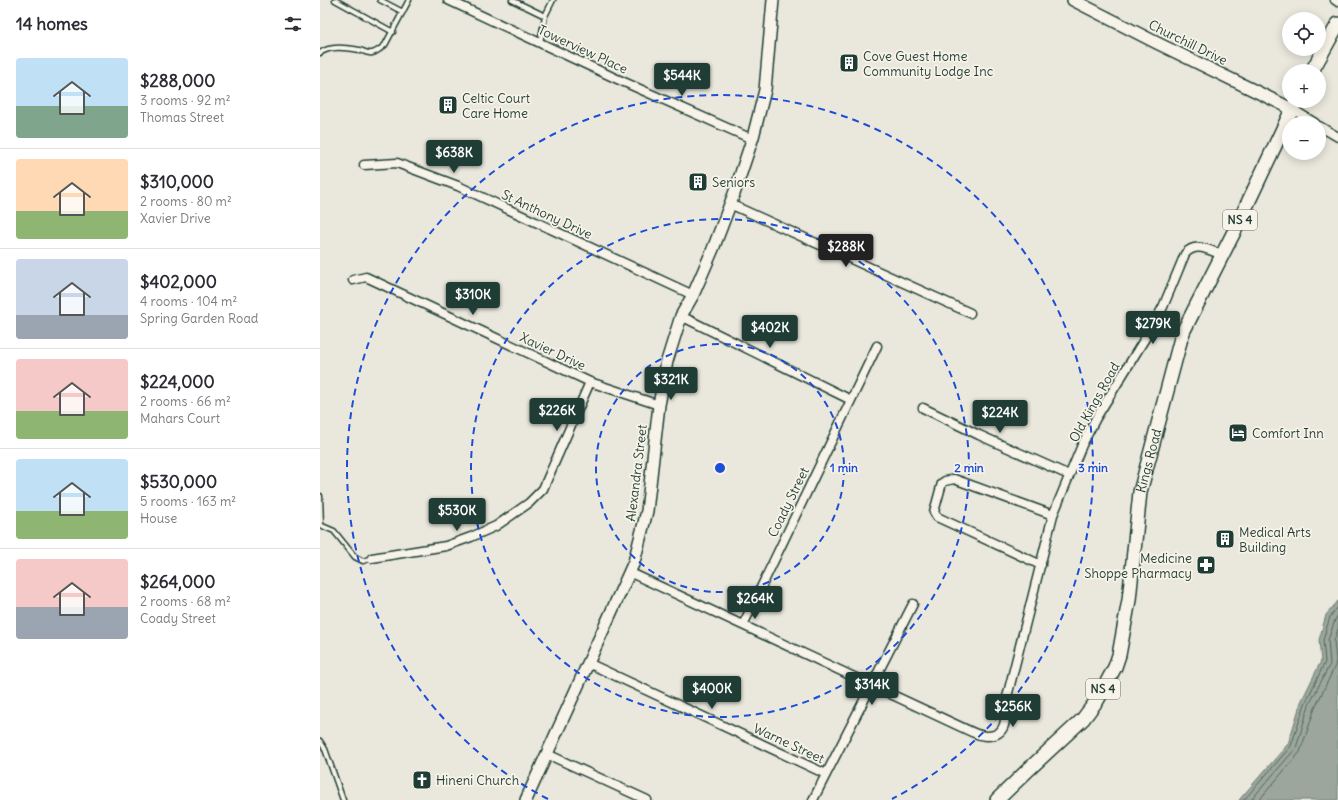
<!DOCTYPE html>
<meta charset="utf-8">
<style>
:root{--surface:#fff;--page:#f7f7f7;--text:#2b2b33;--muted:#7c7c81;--line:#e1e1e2;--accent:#1f3d34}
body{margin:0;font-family:Delius,sans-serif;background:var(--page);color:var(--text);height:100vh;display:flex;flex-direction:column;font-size:15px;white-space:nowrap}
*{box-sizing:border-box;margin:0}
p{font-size:13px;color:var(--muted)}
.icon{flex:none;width:22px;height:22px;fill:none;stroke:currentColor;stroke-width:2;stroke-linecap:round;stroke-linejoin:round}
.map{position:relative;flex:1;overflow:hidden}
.details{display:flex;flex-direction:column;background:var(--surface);width:320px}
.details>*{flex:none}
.fabs{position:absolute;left:962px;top:12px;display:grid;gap:8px}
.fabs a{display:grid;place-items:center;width:44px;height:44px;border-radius:50%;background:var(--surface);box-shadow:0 2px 10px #0003;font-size:20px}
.price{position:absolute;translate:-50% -34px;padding:0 9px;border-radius:4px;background:var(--accent);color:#fff;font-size:13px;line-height:26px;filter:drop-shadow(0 1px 2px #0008)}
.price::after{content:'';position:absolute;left:50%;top:24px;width:12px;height:9px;margin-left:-6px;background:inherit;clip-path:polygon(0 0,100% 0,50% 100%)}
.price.current{background:#222;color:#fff}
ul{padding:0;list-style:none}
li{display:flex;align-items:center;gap:12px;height:100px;padding:0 16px}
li+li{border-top:1px solid var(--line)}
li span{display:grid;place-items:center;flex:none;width:112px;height:80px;border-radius:4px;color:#555}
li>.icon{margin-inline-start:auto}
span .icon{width:48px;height:48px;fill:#fffc;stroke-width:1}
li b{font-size:17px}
h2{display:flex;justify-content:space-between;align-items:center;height:48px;padding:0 16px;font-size:17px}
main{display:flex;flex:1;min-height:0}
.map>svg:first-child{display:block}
.water{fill:#9ca69c;stroke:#6a7c72}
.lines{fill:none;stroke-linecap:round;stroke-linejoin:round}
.shore{stroke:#51675e;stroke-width:1}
.lane-casing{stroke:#1f3d34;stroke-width:7}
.street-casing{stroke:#1f3d34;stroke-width:11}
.secondary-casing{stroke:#1f3d34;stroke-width:14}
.primary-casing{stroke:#1f3d34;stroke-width:16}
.lane{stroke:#f7f3e8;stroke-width:4}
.street{stroke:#f7f3e8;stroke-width:8}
.secondary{stroke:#f7f3e8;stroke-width:11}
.primary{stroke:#f7f3e8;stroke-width:13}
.ring{fill:none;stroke:#1d4ed8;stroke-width:2;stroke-dasharray:7 5}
.labels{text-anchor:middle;stroke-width:3.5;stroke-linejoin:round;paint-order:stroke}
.shield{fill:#f7f3e8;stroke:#60746a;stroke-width:1}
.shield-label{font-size:12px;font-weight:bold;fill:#1f3d34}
.street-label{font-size:13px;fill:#1f3d34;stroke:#f7f3e8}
.poi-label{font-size:13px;fill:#1f3d34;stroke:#f7f3e8;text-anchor:start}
.centre{fill:#1d4ed8;stroke:#f7f3e8;stroke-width:2}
.ring-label{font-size:12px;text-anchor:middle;font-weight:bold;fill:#1d4ed8;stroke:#f7f3e8;stroke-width:3.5;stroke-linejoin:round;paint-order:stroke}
</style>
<main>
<section class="details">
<h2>14 homes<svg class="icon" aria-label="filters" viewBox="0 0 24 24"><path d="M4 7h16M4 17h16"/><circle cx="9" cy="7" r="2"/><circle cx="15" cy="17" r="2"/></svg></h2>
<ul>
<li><span style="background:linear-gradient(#bfe0f5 60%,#7fa58c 0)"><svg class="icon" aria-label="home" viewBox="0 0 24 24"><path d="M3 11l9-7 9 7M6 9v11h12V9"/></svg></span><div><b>$288,000</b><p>3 rooms · 92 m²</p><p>Thomas Street</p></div></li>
<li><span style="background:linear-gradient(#ffd9b3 65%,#8fb573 0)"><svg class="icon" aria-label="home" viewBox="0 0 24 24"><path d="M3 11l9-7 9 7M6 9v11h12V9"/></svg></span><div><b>$310,000</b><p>2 rooms · 80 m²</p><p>Xavier Drive</p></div></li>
<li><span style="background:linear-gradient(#c9d6e8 70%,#9aa5b1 0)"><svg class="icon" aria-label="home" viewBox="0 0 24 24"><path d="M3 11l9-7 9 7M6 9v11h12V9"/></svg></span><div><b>$402,000</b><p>4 rooms · 104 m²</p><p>Spring Garden Road</p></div></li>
<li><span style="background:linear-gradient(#f6c9c9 65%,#8fb573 0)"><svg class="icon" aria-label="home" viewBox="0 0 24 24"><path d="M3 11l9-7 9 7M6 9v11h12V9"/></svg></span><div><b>$224,000</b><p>2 rooms · 66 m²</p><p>Mahars Court</p></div></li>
<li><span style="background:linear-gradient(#bfe0f5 65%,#8fb573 0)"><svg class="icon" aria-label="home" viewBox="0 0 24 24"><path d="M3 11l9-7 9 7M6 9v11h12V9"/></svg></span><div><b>$530,000</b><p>5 rooms · 163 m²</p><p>House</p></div></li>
<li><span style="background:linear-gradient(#f6c9c9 60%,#9aa5b1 0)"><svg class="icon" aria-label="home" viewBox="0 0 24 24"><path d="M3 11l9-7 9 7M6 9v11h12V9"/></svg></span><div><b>$264,000</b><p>2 rooms · 68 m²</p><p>Coady Street</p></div></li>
</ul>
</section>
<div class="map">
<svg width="1018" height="800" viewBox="0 0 1018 800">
<rect width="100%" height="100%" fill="#eae8dd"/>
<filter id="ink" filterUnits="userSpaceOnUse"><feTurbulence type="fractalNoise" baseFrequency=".025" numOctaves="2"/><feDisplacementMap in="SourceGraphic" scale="8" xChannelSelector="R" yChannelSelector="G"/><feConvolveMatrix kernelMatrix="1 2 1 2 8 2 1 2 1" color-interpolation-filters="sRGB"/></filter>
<g filter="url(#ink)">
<path class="water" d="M1018,601V800H919L968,744L981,702L1001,661L999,640L1006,615Z"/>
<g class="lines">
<path class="shore" d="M924,800L971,746L985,704L1005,662L1003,640L1010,617L1018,607
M931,800L976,748L989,705L1010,664L1008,640L1015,620L1018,615
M939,800L980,752L995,708L1015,666L1016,660L1014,641L1018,629"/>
<g class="lane-casing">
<path id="lane" d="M15,0L73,32
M60,0L83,12
M192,0L225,16
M220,43L225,16L233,0
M0,53C11,45 27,48 40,50C43,51 48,54 52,53C57,52 61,48 65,45L89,0
M0,496L1,525
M0,525L14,531L35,557L43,561L52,558
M0,741L5,749L23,800"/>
</g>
<g class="street-casing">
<path id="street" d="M128,0L295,78L432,139
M1015,0L1018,2
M972,109L995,123
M999,126L1018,137
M44,165L77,163L138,186L373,295
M410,204L650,313
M33,280L46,277L270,382L339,405
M361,316L531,400
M603,408L659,435L749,475
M52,558L126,546L151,537L176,526L209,503L223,489L270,382
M721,565L617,517L614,512L622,483L625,481L634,479L733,515
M309,572L652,732C665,738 683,739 685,720C686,714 686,707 686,701L733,515L762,445L776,418L832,327L843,307L865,254C876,241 890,251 903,255
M423,625L557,346
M268,663L506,774
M227,754L327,800
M493,800L593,604"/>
</g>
<g class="secondary-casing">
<path id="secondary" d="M753,0L835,42L972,109
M206,800L314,562L327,511L339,405L347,361L361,316L373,295L393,249L414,194L433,137L445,90L453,0"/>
</g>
<g class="primary-casing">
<g id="primary">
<path d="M992,71L1018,24"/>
<path id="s1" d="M677,800L708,770L763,719L778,699L795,667L799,655L809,600L820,492L861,338L864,330L916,228L976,101"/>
</g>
</g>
<use href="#lane" class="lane"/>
<use href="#street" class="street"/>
<use href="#secondary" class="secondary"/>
<use href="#primary" class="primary"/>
</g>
</g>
<g class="ring">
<circle cx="400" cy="468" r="124"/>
<circle cx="400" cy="468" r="249"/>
<path d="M228 799A373 373 0 1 1 572 799"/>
</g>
<defs>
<g id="building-square" transform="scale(1)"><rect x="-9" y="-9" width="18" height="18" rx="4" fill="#1f3d34" stroke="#f7f3e8"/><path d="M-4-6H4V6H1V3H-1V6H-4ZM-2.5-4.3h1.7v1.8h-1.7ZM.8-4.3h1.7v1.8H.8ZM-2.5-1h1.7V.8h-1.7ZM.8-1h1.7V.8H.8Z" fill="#fff"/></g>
<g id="hotel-square" transform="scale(1)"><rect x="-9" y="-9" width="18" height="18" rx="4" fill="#1f3d34" stroke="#f7f3e8"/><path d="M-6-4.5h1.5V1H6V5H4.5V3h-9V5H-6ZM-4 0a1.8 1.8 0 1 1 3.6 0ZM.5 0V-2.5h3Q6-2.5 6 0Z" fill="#fff"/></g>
<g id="pharmacy-square" transform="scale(1)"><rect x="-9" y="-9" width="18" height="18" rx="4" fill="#1f3d34" stroke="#f7f3e8"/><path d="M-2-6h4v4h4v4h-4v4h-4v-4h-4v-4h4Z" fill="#fff"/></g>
<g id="church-square" transform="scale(1)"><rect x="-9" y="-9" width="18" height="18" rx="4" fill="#1f3d34" stroke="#f7f3e8"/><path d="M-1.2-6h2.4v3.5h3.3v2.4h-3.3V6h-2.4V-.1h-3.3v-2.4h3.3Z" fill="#fff"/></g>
</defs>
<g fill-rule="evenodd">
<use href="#building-square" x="529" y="63"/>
<use href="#building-square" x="128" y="105"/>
<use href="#building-square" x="378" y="182"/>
<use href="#hotel-square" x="918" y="433"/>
<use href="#building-square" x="905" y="539"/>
<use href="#pharmacy-square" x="886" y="565"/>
<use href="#church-square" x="102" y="780"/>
</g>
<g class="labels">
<g class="shield">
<rect x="903" y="210" width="34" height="20" rx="3"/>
<rect x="766" y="679" width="34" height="20" rx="3"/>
</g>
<g class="shield-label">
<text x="920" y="224">NS 4</text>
<text x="783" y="693">NS 4</text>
</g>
<g class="street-label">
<text transform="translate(868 42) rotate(26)" y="5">Churchill Drive</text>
<text transform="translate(263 49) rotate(25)" y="5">Towerview Place</text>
<text transform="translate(227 214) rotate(25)" y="5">St Anthony Drive</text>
<text transform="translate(233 351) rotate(25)" y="5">Xavier Drive</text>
<text transform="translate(774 402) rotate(-61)" y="5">Old Kings Road</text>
<text dy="5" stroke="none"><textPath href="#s1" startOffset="389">Kings Road</textPath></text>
<text transform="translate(316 473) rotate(-83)" y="5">Alexandra Street</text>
<text transform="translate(468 502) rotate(-64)" y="5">Coady Street</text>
<text transform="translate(469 743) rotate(25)" y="5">Warne Street</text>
</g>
<g class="poi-label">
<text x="543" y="61">Cove Guest Home<tspan x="543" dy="15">Community Lodge Inc</tspan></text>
<text x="142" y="103">Celtic Court<tspan x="142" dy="15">Care Home</tspan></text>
<text x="392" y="187">Seniors</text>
<text x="932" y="438">Comfort Inn</text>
<text x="919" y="537">Medical Arts<tspan x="919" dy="15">Building</tspan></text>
<text x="872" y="563" text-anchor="end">Medicine<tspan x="872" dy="15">Shoppe Pharmacy</tspan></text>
<text x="116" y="785">Hineni Church</text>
</g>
</g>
<circle cx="400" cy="468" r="6" class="centre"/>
<g class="ring-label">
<text x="524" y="472">1 min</text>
<text x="649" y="472">2 min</text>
<text x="773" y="472">3 min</text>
</g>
</svg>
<div class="fabs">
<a><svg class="icon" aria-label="locate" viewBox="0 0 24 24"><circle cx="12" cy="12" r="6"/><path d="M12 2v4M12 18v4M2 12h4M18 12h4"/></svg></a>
<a>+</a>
<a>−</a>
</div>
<b class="price" style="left:362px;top:97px">$544K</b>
<b class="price" style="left:134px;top:174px">$638K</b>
<b class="price current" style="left:526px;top:268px">$288K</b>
<b class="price" style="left:153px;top:316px">$310K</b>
<b class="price" style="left:833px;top:345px">$279K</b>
<b class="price" style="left:450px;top:349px">$402K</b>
<b class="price" style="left:351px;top:401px">$321K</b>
<b class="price" style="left:237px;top:432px">$226K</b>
<b class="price" style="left:680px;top:434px">$224K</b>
<b class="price" style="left:137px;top:532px">$530K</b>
<b class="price" style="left:435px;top:620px">$264K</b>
<b class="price" style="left:552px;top:706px">$314K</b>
<b class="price" style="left:392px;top:710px">$400K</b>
<b class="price" style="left:693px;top:728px">$256K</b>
</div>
</main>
